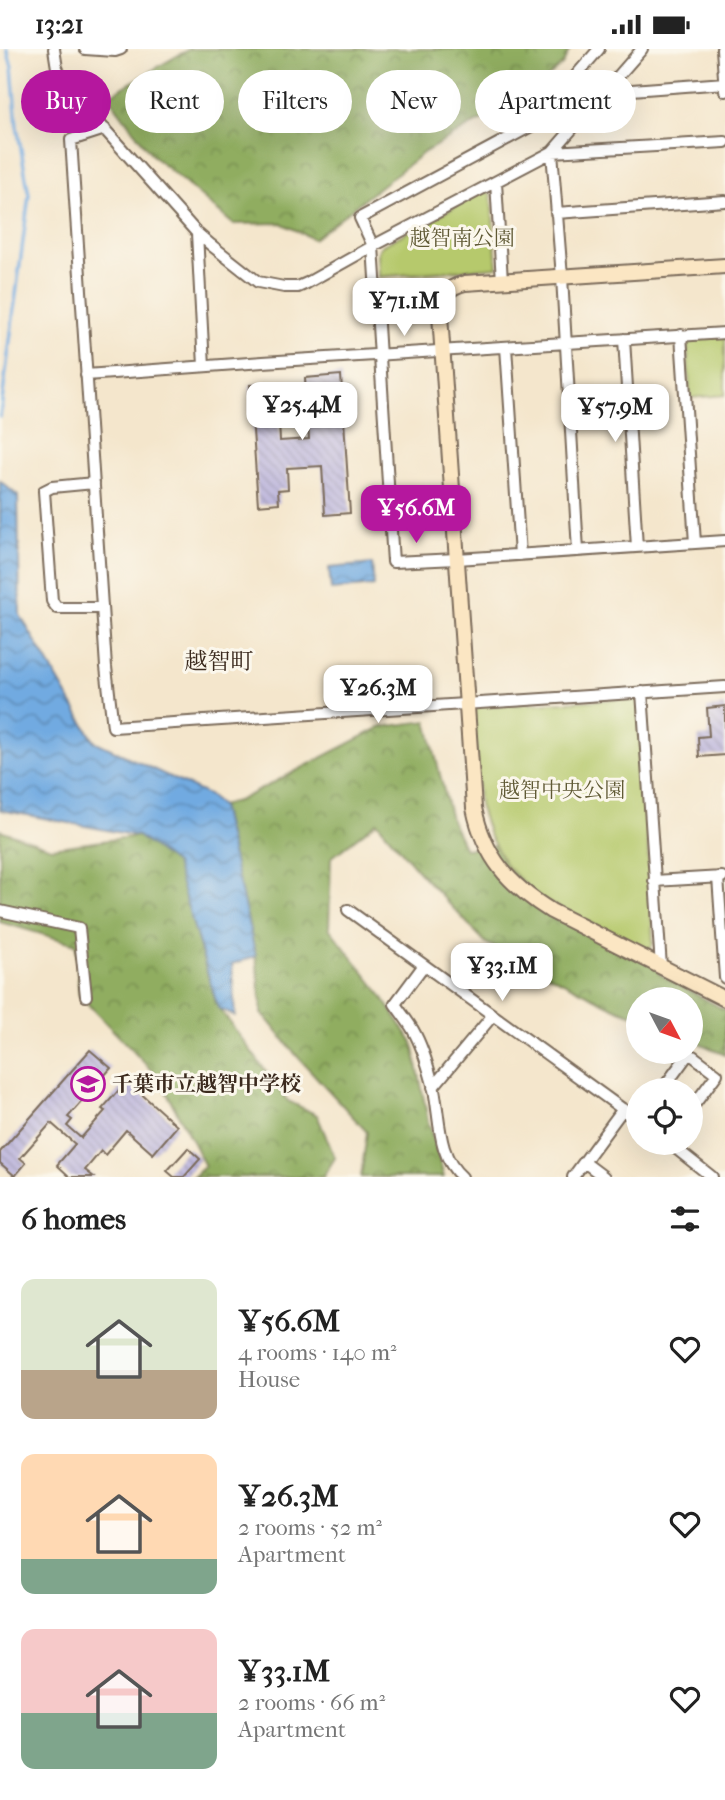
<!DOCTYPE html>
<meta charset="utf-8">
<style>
:root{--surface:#fff;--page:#f6f6f6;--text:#222;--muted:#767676;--accent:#b5179e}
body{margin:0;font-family:"IM FELL French Canon","Noto Serif JP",serif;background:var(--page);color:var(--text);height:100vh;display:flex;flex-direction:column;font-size:26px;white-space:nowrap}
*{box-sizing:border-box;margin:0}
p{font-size:23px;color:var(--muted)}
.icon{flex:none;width:38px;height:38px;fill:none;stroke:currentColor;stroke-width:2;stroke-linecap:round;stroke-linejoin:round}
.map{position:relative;height:1128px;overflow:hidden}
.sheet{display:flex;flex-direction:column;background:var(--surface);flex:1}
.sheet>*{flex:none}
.banner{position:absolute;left:21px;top:21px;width:684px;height:63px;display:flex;gap:14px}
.needle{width:46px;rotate:131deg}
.buttons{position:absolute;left:626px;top:938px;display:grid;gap:14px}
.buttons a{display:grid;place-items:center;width:77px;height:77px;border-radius:50%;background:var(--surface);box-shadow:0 7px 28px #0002;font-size:35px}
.price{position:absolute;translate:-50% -60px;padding:0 16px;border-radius:14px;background:#fff;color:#222;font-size:23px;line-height:46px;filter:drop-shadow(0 2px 4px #0008)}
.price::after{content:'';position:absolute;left:50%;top:42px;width:21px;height:16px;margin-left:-10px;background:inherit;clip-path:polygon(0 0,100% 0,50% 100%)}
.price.current{background:var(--accent);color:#fff}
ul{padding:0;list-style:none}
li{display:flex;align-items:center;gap:21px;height:175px;padding:0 21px}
li span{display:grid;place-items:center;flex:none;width:196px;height:140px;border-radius:14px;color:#555}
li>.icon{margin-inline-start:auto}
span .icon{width:84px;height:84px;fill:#fffc;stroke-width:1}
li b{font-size:30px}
h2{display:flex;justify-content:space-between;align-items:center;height:84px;padding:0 21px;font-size:30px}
.pill{padding:0 24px;border-radius:32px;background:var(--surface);box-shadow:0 7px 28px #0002;font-size:24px;line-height:63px}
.pill.current{background:var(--accent);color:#fff}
.status{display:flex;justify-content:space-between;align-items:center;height:49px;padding:0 35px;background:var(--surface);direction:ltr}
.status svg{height:19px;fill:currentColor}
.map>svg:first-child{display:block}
.forest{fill:url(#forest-crowns);stroke:#666c3f;stroke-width:2}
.green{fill:#b6c96c;stroke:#787a45;stroke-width:2}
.water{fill:url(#water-waves);stroke:#566a80;stroke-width:2}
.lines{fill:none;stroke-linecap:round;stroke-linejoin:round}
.stream{stroke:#71aae1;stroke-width:3.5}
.building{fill:url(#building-back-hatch)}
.street-casing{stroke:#7c6c5b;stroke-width:14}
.secondary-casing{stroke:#7c6c5b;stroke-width:18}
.street{stroke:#fff;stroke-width:10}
.secondary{stroke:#fbe6c3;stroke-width:14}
.labels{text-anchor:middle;stroke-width:6;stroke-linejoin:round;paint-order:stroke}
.park-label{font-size:21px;fill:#605a35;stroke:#fbf7ec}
.poi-label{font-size:21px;font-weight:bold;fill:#3b2a1e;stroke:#fbf7ec;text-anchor:start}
.neighbourhood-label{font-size:23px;fill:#3b2a1e;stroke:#fbf7ec}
</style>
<div class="status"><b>13:21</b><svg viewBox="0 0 49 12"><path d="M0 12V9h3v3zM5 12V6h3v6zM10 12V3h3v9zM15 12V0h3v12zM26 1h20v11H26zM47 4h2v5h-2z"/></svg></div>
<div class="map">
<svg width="725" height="1128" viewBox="0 0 725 1128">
<defs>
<pattern id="forest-crowns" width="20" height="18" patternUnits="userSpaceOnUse" patternTransform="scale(1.75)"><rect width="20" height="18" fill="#90ad60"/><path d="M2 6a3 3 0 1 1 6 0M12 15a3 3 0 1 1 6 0" fill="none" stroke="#778d4f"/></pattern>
<pattern id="water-waves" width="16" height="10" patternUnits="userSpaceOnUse" patternTransform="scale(1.75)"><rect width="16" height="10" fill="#71aae1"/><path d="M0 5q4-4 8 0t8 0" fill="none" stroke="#5e8bb6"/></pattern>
<pattern id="building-back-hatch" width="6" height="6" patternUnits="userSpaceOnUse" patternTransform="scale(1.75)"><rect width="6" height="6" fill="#b5aeda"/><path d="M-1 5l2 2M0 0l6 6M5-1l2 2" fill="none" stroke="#948eb0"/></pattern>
</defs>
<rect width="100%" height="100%" fill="#fbf7ec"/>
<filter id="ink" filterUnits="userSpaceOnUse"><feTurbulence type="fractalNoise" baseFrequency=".0143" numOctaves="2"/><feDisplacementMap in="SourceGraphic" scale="14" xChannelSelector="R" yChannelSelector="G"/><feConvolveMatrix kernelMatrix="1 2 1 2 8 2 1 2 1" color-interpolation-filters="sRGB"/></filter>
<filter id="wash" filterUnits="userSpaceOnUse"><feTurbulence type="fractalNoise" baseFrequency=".00686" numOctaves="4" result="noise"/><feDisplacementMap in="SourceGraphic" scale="28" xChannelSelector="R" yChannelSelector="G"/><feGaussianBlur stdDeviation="1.57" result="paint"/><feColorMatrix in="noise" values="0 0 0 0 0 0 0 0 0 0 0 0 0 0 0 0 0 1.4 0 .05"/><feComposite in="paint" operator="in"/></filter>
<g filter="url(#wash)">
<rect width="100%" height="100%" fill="#f4e6cc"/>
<path class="forest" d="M189,0H570L563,15L519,54L472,76L423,104L313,190L281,174L233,175L152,106L108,47Z
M427,672L451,771L465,800L510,795L643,875L659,925L725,961V1006L691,990V950H639V968L617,960L486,894L421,825L377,773L331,809L329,879L377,940L413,994L428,1072L444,1128H361L367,1083L297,1007L262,964L256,907L221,757L240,751L381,678Z
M0,781L51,799L138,787L176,815L216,955L288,1052L317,1066L335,1109L323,1128H193L205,1117L159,1029L79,946L76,895L0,873Z"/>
<path class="green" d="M486,141L491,146L497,218L379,228L378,203L381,197Z
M725,286V346L690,349L687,289Z
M640,649L653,895L647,902L542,851L507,818L489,786L479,756L472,658Z"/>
<path class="water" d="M0,432L18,447L20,566L94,692L208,746L221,757L256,907L232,915L235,967L218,959L175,815L138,787L0,761Z
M372,515L374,537L331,541L329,519Z"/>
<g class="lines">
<path class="stream" d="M0,368L29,146L17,77L12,18L7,0"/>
</g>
<g id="blocks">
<path class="building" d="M341,326L350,464L325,466L322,417L287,419L288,440L278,441L279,454L258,456L250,336L281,334L282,356H278L280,392L309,390L305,329Z
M725,657V706L699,708L698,688L709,687L707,659Z
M90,1001L111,1019L68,1068L72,1071L67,1077L81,1089L105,1062L102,1060L127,1032L177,1077L153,1105L126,1081L105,1106L101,1102L85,1121L94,1128H70L57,1116L75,1095L51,1074L20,1109L26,1114L15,1127L0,1114V1103Z
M188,1099L200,1110L184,1128H174L167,1122Z"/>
</g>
</g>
<g filter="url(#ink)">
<use href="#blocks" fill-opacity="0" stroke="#7c6c5b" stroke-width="2"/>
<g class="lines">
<g class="street-casing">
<path id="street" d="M54,0L57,19L66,37L197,184L211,196L258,233L284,238H298L307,234L373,197L552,103L642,0
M85,0L115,2L121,0
M599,0L533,76L360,169L373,197L393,513L457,510L725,492
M722,0L725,42
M605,43L725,34
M105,80L71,91L106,618L113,678L725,638
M496,133L502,232
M556,164L725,152
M197,184L204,317
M681,286L695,494
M624,290L637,498
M506,298L520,506
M86,326L263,313L725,284
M94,434L52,438L44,442L52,552L57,559H102
M578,502L562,228L552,103L725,93
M642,643L661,918
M718,828L725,929
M654,832L722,828
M348,861L639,1072
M0,862L79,879L86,947
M424,916L395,955C401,964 408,972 413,981C421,995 428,1017 432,1032C441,1064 435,1105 462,1128
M433,1038L493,966
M662,1041L689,1004L717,1025L691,1060
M669,1094L712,1128
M584,1113L604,1128
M573,1128L623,1060"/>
</g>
<g class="secondary-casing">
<path id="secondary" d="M725,217L465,234C447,238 441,248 440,266L474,759C484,808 509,836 551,862L725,950"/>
</g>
<use href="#street" class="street"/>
<use href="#secondary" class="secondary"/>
</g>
</g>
<defs>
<g id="school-ring" transform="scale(1.75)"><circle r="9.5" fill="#fbf7ec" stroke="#b5179e" stroke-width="1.5"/><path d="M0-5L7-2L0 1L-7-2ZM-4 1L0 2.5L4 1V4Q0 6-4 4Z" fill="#b5179e"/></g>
</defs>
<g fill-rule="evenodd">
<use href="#school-ring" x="88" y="1035"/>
</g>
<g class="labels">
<g class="park-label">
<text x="462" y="196">越智南公園</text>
<text x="562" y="748">越智中央公園</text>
</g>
<g class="poi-label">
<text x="112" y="1042">千葉市立越智中学校</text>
</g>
<g class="neighbourhood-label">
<text x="219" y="620">越智町</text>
</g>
</g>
</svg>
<div class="buttons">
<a><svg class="needle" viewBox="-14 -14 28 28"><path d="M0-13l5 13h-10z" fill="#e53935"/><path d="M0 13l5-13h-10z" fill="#767676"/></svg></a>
<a><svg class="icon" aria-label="locate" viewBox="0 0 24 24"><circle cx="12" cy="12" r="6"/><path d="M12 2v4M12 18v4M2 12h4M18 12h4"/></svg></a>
</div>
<b class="price" style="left:404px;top:289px">¥71.1M</b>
<b class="price" style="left:302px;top:393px">¥25.4M</b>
<b class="price" style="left:615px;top:395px">¥57.9M</b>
<b class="price current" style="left:416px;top:496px">¥56.6M</b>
<b class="price" style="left:378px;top:676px">¥26.3M</b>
<b class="price" style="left:502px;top:954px">¥33.1M</b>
<div class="banner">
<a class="pill current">Buy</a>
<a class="pill">Rent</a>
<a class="pill">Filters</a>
<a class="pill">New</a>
<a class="pill">Apartment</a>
</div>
</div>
<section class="sheet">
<h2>6 homes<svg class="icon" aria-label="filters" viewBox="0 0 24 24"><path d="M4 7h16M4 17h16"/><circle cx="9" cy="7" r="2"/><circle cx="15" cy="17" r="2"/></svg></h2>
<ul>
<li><span style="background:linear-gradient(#dfe7d0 65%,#b9a48a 0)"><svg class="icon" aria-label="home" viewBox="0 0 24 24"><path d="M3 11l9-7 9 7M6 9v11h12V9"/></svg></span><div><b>¥56.6M</b><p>4 rooms · 140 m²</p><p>House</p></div><svg class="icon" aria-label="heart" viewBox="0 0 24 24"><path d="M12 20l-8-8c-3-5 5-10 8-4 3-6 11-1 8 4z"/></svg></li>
<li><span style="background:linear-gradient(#ffd9b3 75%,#7fa58c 0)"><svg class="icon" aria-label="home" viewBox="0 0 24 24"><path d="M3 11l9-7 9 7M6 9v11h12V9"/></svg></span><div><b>¥26.3M</b><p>2 rooms · 52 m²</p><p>Apartment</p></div><svg class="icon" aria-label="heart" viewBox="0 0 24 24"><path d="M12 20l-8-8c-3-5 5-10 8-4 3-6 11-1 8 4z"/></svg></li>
<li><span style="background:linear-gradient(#f6c9c9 60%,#7fa58c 0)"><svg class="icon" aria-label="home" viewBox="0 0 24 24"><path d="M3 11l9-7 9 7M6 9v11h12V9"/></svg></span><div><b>¥33.1M</b><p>2 rooms · 66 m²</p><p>Apartment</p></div><svg class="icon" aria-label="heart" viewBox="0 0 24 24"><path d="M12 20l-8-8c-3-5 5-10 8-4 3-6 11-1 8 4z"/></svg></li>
</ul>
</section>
